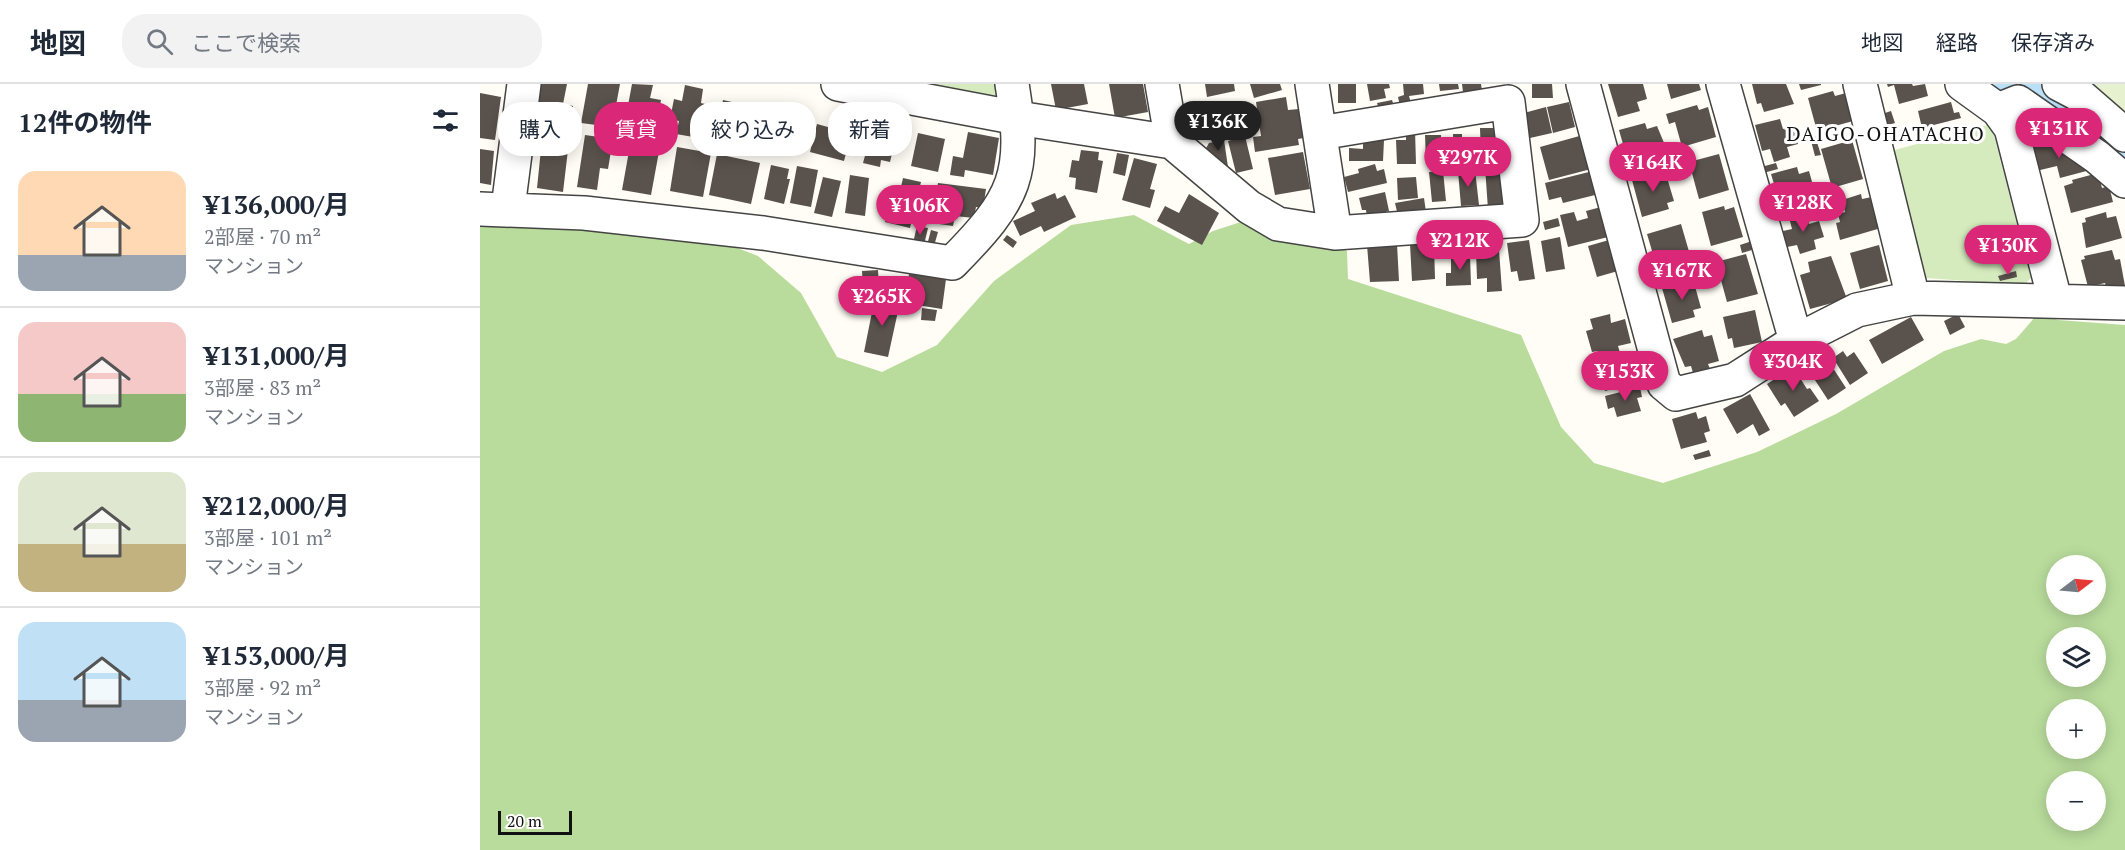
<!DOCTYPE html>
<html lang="ja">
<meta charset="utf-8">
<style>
:root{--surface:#fff;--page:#f2f2f3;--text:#1f2937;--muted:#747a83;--line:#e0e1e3;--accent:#db2777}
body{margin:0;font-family:"PT Serif","Noto Sans JP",serif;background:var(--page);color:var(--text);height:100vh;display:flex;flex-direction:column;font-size:22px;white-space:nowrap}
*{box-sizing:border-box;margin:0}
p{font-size:20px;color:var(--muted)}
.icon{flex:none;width:33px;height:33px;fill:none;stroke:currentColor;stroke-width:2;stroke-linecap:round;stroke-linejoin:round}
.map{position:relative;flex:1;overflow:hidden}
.details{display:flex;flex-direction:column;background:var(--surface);width:480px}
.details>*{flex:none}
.banner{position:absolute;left:18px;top:18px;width:570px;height:54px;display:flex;gap:12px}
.needle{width:39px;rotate:74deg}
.fabs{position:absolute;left:1566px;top:471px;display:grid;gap:12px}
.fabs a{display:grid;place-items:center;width:60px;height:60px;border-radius:50%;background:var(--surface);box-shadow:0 3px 15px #0003;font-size:30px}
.scale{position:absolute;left:18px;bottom:15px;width:74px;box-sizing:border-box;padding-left:6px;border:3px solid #111;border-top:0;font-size:16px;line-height:21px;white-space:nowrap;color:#111;-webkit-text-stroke:4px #fff;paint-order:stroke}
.price{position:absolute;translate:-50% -51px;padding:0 14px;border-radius:21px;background:var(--accent);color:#fff;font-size:20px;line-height:39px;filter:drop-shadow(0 2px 3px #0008)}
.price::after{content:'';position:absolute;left:50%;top:36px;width:18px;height:14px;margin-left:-9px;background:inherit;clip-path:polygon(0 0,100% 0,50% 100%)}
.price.selected{background:#222;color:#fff}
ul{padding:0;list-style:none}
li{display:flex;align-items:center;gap:18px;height:150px;padding:0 18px}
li+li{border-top:2px solid var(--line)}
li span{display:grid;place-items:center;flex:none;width:168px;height:120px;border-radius:18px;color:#555}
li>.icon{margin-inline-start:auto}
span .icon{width:72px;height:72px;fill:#fffc;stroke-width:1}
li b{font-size:26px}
h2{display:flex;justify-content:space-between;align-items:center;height:72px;padding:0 18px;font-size:26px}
.pill{padding:0 21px;border-radius:24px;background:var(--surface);box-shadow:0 3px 15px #0003;font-size:21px;line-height:54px}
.pill.selected{background:var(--accent);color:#fff}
header{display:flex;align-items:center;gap:36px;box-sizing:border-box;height:84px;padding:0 30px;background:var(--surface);border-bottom:2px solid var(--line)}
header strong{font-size:28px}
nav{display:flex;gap:33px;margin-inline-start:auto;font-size:21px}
.search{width:420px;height:54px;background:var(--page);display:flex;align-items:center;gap:15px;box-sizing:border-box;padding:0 21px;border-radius:24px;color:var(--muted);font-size:22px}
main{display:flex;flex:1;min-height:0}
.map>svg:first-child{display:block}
.green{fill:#d5ebbd}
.forest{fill:#b9dc9c;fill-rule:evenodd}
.pitch{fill:#e6f2cf}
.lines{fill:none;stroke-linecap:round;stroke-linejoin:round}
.river{stroke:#b9e0f7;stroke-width:45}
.building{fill:#5a524d}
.minor-casing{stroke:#444;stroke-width:36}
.minor{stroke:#fff;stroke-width:33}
.labels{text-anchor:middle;stroke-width:6;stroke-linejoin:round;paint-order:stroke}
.neighbourhood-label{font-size:20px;letter-spacing:1.5px;fill:#111;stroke:#fff}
</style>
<header>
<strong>地図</strong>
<div class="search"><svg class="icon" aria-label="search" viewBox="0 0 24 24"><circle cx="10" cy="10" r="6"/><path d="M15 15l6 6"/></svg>ここで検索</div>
<nav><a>地図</a><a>経路</a><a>保存済み</a></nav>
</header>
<main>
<section class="details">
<h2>12件の物件<svg class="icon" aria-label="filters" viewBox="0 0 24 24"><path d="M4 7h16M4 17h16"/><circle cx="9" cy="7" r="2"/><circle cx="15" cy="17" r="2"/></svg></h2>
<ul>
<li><span style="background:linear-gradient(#ffd9b3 70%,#9aa5b1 0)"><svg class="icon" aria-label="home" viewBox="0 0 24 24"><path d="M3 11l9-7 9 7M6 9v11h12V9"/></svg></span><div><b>¥136,000/月</b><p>2部屋 · 70 m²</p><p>マンション</p></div></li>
<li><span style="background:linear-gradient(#f6c9c9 60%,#8fb573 0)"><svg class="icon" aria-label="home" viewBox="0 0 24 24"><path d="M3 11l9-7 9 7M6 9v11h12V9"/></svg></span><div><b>¥131,000/月</b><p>3部屋 · 83 m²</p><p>マンション</p></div></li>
<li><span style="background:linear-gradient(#dfe7d0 60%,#c2b280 0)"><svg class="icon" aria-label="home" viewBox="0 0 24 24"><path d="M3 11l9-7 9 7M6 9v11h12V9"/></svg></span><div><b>¥212,000/月</b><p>3部屋 · 101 m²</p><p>マンション</p></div></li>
<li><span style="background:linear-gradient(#bfe0f5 65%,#9aa5b1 0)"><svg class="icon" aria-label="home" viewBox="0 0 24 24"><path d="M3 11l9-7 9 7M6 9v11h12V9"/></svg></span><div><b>¥153,000/月</b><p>3部屋 · 92 m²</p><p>マンション</p></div></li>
</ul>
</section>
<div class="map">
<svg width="1645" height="766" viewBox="0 0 1645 766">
<rect width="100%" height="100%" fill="#fffdf5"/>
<path class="green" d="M392,0H523L524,6L505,22Z
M1511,40L1551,194L1544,201L1446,194L1442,187L1411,67Z"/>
<path class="forest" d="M654,131L709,160L733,147L761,138L845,155L867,167L868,195L1041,251L1081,343L1114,379L1183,399L1277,368L1356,330L1464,267L1501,255L1526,260L1536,255L1555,233L1564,231L1578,236L1645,241V766H0V138L124,146L242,158L278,172L321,209L357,273L402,288L457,261L514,197L591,141ZM1576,482H1616V520H1576ZM1576,554H1616V592H1576ZM1576,626H1616V664H1576ZM1576,698H1616V736H1576Z"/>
<path class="pitch" d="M1578,0H1645V46Z"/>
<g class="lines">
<path class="river" d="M1537,0L1604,41L1645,76"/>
</g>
<path class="building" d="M61,0H87L83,20L93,22L91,38L76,36L78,25L58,22Z
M108,0H140L132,43L101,39Z
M152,0L173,1L170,14L181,16L175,49L144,43Z
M571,0H604L608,20L576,26Z
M629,0H663L668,28L635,34Z
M725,0H754L755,7L727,13Z
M770,0H800L802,6L774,14Z
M858,0H876V19H858Z
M887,0H909L910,4L904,5L906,14L890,17Z
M923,0H943L944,10L929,12L931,19L920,22L918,13L924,11Z
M959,0H978L979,5L960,7Z
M982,0H1001L1002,6L983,8Z
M1052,0H1072L1073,14H1052Z
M1128,0H1163L1167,15L1157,18L1160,27L1138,33Z
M1187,0H1219L1221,6L1191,15Z
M1272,0H1306L1314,20L1284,28L1281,19L1277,20Z
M1319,0H1341V1L1321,6Z
M1407,0H1432L1433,2L1445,0L1448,12L1419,20L1414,1L1408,3Z
M205,1L223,5L221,19L229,21L224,48L221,47L219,54L196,50L199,37L190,35L194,15L202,17Z
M1353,7L1355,12L1366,9L1373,37L1337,47L1328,14Z
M0,9L21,13L15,56L0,54Z
M806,13L808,26L819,25L824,54L818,55L819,61L775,68L773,53L781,52L776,18Z
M243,16L274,23L267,59L235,52Z
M912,16L914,22L899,26L897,19Z
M760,17L763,29L759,30L762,38L754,40L756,45L742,49L738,47L736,39L729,41L727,34L732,33L730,24Z
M1089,18L1095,43L1073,49L1067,23Z
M1471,18L1474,29L1479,28L1481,34L1442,44L1438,27Z
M1217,21L1219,26L1228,23L1236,53L1202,63L1195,38L1189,40L1186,30Z
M1066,23L1072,49L1050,54L1044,29Z
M721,25L720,40L707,44L703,30Z
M1411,27L1415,39L1408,41L1405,29Z
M404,29L413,32L410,43L418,45L410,78L401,76L400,83L383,79L394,38L401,40Z
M293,30L322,41L317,69L286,62Z
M357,34L374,38L364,77L330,68L337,40L355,45Z
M1300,35L1303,45L1313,42L1318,60L1307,63L1310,73L1294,78L1290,65L1282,67L1275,41Z
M1165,39L1167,45L1177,42L1187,66L1175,69L1177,75L1156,81L1154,72L1147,74L1139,46Z
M1000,44H1017L1018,71L1001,72Z
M63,46L90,49L83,108L57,104Z
M935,46L936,80H917L916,56H926V47Z
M488,48L519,54L513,91L485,86L484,93L470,91L473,72L483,74Z
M438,49L465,55L458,88L431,82Z
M973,50H982V62H988V76H974Z
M105,51L133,55L128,85L120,84L117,106L97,103Z
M945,51H961L962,76L946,77Z
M1103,51L1111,85L1069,96L1060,63Z
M765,52L773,85L756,89L748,57Z
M1335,52L1341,71L1335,72L1330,53Z
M883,55L904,56L903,77H869V64L883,65Z
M1581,55L1614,85L1580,94L1577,82L1556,87L1550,63Z
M151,56L180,62L171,111L142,106Z
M744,56L748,83L746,85L725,66L729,59Z
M1372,56L1383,95L1352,104L1341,65Z
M197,63L231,69L223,113L190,107Z
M0,65L14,67L11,101L0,99Z
M601,66L619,68L618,76L623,77L617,109L595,105L596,94L589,93L592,76L599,77Z
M823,68L830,105L795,111L788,74Z
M637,69L649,71L645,92L633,89Z
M237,70L280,79L271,120L229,111Z
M1239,70L1249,106L1219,115L1209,78Z
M654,74L677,80L670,105L675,106L670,124L642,116Z
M1296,79L1298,85L1283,89L1281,83Z
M895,80L897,87L904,85L907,99L868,108L864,93L879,89L878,85Z
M291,81L309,85L307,95H310L304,120L284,115Z
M1023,81L1026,116H1022L1023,123L1008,125L1005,83Z
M317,82L338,86L331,123L310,119Z
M1317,83L1319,90L1329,87L1334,105L1325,107L1328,117L1307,122L1305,115L1299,117L1291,90Z
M995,86L999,121L981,122L978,87Z
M963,87L966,117L952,118L949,88Z
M1185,87L1194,117L1187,119L1189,125L1162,133L1152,96Z
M1109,88L1115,111L1083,119L1081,113L1069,116L1065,99Z
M1618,89L1622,104L1629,102L1633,118L1591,129L1584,102L1593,99L1592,96Z
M370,91L389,94L385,132L365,129Z
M343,93L361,97L352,133L334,129Z
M936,93L938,114L918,116L917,94Z
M423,94L441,98L430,144L405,138L406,131L403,130L407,113L418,116Z
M458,99L506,105L503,124L496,123L494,134L475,132L473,142L452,139Z
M905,108L909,127L887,133L886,126H882L879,114Z
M575,109L577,115L585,111L596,133L564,148L561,142L540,152L533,137L555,127L551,119Z
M709,110L739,129L722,161L677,137L685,122L699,129Z
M1381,110L1382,115L1392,113L1401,144L1360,156L1356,139L1360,138L1358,130L1365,128L1362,116Z
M944,114L946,128L918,132L915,119Z
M1244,122L1245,126L1254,123L1263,153L1231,162L1222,128Z
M1121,123L1128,153L1088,163L1080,131L1094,128L1097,137L1108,134L1106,127Z
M1326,128L1329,140L1339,137L1344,153L1334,156L1336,165L1320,170L1317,161L1307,163L1303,147L1312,145L1309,133Z
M1626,128L1627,134L1636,132L1642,154L1606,164L1602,139L1606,138L1605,134Z
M1078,134L1080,142L1065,146L1063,138Z
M1201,140L1210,171L1200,174L1201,178L1182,184L1179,176L1175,177L1167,150Z
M437,142L448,144L444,161L433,159Z
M451,146L458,148L454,162L447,161Z
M527,151L537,158L533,164L523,156Z
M1080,153L1085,185L1066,188L1061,157Z
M1049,156L1055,195L1039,197L1037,187L1031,188L1027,159Z
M1129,156L1138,187L1117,193L1108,162Z
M1272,157L1275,165L1262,169L1260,161Z
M954,159L955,195L932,197L930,160Z
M917,160L919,197L890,198L887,161Z
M1399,161L1408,197L1380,205L1370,169Z
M1019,166L1022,207L1007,208V194L997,195L996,167Z
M1632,166L1635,176L1640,175L1645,202L1627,206L1625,199L1608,203L1601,176L1605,175L1604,172Z
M1266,170L1278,210L1247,218L1236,178Z
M990,171L991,201L966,202V189H971V172Z
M1351,172L1367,215L1330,225L1320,191L1330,188L1328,178Z
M398,186L399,203L383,204L382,187Z
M1536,187L1537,193L1520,197L1518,192Z
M429,190L466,195L462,225L424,219Z
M1213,195L1221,224L1213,226L1215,233L1192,239L1182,204Z
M395,213L420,218L408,273L384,268Z
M442,224L457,226L455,237L441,236Z
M1275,226L1282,258L1254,264L1252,254L1248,255L1243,233Z
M1130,230L1131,239L1145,235L1151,259L1138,262L1140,269L1120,274L1118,267L1112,268L1106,247L1113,245L1110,235Z
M1478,230L1485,243L1470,251L1464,237Z
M1431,233L1444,256L1402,280L1389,256Z
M1222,246L1224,253L1232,251L1239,277L1228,280L1230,285L1213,289L1211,282L1205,283L1193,255Z
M1363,267L1367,273L1374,268L1388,289L1370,301L1353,274Z
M1154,275L1157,285L1150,286L1153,300L1125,307L1119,283Z
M1351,281L1366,304L1348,316L1331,290L1343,282L1345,286Z
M1313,283L1327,305L1330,304L1339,317L1314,333L1305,319L1301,322L1287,300Z
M1160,303L1162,313L1157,314L1161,327L1137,333L1134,323L1128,325L1125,312Z
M1270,310L1290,346L1279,352L1273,340L1257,350L1243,325Z
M1216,328L1218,335L1226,332L1230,347L1224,349L1227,358L1201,365L1192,335Z
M1229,366L1231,372L1215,376L1213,371Z"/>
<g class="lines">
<g class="minor-casing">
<path id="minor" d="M358,0L538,34L692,58L769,123L798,140L855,149L1042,136L1028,18L840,49
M682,0L692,58
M832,0L855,149
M1103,0L1184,300L1196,310L1255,296L1316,257L1377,226L1433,214L1645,219
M1243,0L1316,257
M1380,0L1433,214
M1482,0L1518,26L1531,44L1575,216
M1579,0L1598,10L1645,51
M1518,26L1538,18L1617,73L1645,97
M28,124L44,0
M0,125L104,129L283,149L472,179C536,114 547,91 532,0"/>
</g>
<use href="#minor" class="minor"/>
</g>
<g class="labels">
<g class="neighbourhood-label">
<text x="1406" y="57">DAIGO-OHATACHO</text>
</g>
</g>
</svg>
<div class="fabs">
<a><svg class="needle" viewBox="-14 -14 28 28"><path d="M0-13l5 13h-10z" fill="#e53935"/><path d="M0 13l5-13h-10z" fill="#747a83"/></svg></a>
<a><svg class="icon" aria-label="layers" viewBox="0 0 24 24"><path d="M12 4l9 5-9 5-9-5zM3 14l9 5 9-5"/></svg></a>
<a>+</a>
<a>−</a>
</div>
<div class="scale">20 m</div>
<b class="price selected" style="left:738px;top:68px">¥136K</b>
<b class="price" style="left:1579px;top:75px">¥131K</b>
<b class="price" style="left:988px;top:104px">¥297K</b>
<b class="price" style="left:1173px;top:109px">¥164K</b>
<b class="price" style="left:1323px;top:149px">¥128K</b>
<b class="price" style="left:440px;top:152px">¥106K</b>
<b class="price" style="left:980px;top:187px">¥212K</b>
<b class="price" style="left:1528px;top:192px">¥130K</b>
<b class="price" style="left:1202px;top:217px">¥167K</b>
<b class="price" style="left:402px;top:243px">¥265K</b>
<b class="price" style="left:1313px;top:308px">¥304K</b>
<b class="price" style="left:1145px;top:318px">¥153K</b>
<div class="banner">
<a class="pill">購入</a>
<a class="pill selected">賃貸</a>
<a class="pill">絞り込み</a>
<a class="pill">新着</a>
</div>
</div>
</main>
